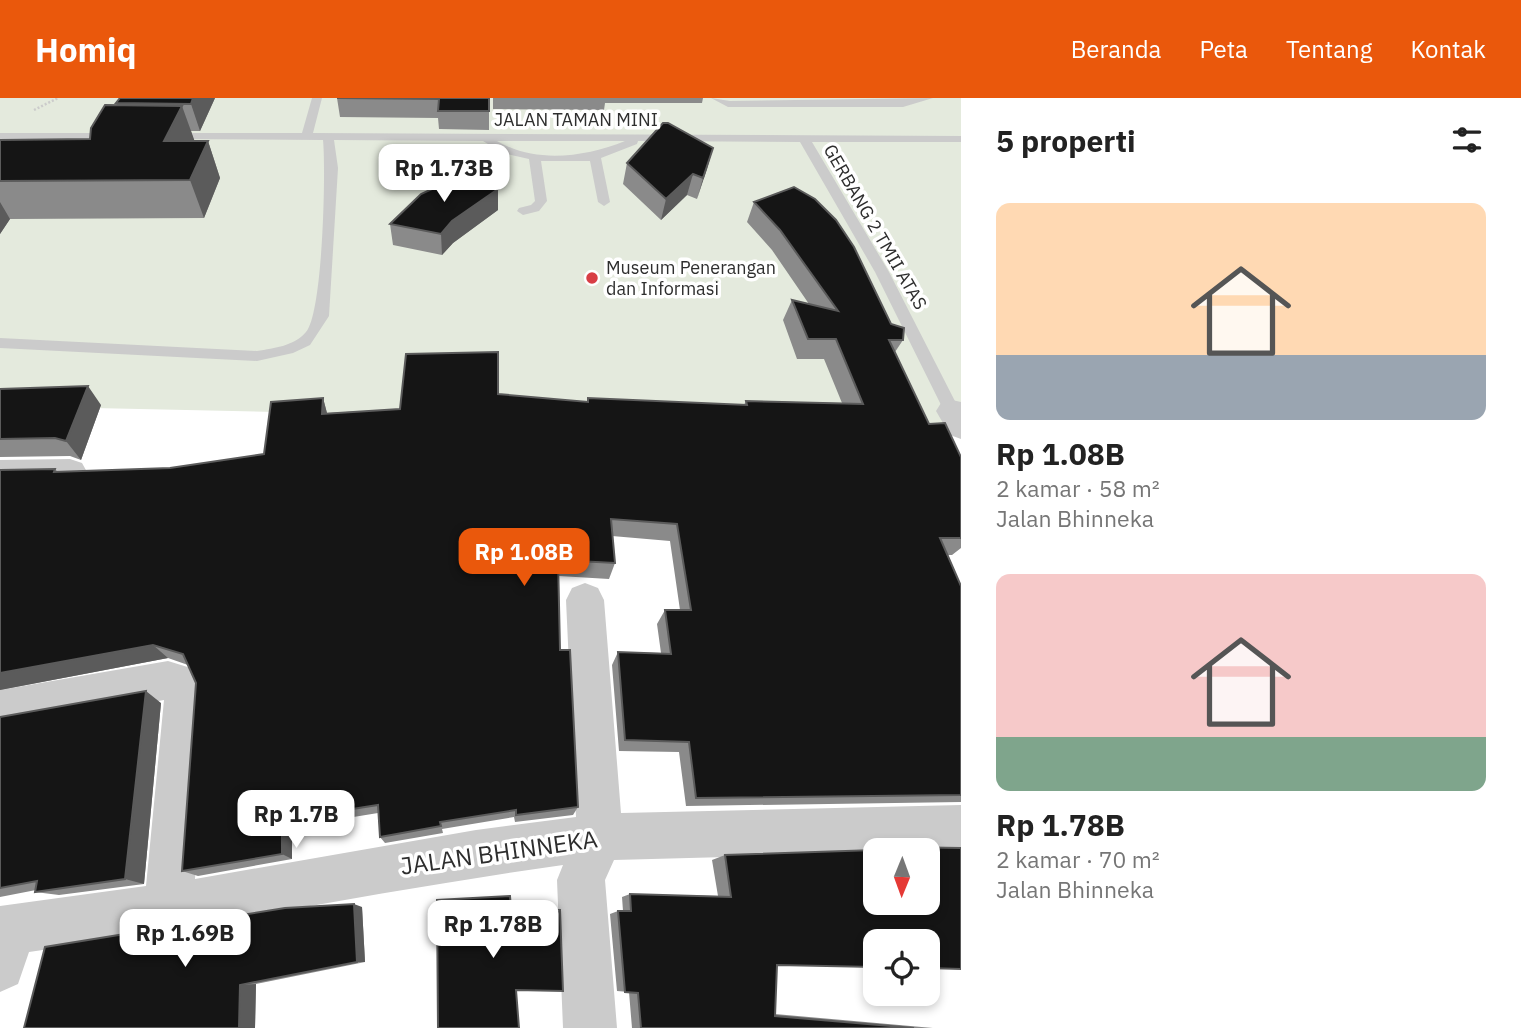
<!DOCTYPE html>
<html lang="id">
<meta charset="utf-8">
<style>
:root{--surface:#fff;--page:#f6f6f6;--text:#222;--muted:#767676;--accent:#ea580c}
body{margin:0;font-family:"IBM Plex Sans",sans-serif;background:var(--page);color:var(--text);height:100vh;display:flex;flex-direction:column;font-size:26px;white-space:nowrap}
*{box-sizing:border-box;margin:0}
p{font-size:23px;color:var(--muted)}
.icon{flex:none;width:38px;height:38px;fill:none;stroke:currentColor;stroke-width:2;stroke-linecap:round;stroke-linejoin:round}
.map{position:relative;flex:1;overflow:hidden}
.sheet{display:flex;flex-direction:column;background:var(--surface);width:560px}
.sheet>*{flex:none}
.needle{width:46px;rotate:181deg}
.controls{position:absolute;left:863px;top:740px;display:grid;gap:14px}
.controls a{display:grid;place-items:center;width:77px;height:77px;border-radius:14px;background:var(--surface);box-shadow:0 4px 10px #0003;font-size:35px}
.price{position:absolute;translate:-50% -60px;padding:0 16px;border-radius:14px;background:#fff;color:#222;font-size:23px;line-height:46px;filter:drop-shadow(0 2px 4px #0008)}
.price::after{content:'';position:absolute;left:50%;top:42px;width:21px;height:16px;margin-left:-10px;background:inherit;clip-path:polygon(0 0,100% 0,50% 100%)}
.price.active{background:var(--accent);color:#fff}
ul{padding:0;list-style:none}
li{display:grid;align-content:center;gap:14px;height:371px;padding:0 35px}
li span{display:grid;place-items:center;height:217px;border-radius:14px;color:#555}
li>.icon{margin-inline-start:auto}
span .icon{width:126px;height:126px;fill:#fffc;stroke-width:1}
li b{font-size:30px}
h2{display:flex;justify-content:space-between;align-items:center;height:84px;padding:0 35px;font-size:30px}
header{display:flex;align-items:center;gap:42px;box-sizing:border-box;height:98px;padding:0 35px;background:var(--accent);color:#fff}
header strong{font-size:33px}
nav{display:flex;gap:38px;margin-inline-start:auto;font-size:24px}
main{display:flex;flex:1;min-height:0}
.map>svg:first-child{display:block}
.green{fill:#e4eadd}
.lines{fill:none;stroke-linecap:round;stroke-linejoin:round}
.path{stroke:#cbcbcb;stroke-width:2.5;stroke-dasharray:2 2;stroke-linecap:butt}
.service{fill:#cbcbcb;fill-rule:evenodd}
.minor{fill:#cbcbcb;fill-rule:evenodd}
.wall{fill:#8a8a8a}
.shaded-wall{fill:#5b5b5b}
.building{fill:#151515;stroke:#5b5b5b;stroke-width:2}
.poi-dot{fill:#d83e45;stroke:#fff;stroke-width:2.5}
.labels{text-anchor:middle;stroke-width:7;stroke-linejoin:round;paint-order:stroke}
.far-street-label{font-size:18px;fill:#2e2e2e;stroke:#fff}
.far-poi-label{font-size:18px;fill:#2e2e2e;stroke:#fff;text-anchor:start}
.near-street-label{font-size:24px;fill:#2e2e2e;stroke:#fff}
</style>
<header>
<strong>Homiq</strong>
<nav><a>Beranda</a><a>Peta</a><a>Tentang</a><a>Kontak</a></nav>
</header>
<main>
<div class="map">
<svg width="961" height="930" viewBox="0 0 961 930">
<rect width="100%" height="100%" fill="#fff"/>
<path class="green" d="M0,0H961V329L0,308Z"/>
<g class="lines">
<path class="path" d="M34,12L58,0"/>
<path class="service" d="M312,0H322L313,35L961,38V44H812L889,174L960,313L952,319L946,317L875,174L800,44L638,43L637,46L601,60L610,104L604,108L598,104L590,63H541L547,103L539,113L523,117L517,113L519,110L531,107L535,103L529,61L503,55L483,43L334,42L338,70L329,218L310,247L293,255L257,263L0,250V240L257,253C275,250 294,248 306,234C323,215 326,71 323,42L169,41L163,38L169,35H302ZM497,43H625C585,59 536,66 497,43Z
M711,0L730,3L933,0L903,9H728Z
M0,35H114L120,38L114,41H0Z"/>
<path class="minor" d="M952,302L961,304V341L950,337L936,313L941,305Z
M70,361L82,365L87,374L82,383L70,387L0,388V362Z
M585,485L598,490L604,502L621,715L961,707V753L875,752V755L614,762L605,782L617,930H563L557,782L563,767C384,792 208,829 29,854L18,886L0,894V808L146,788L164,602L0,632V592L168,563L194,571L206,597L195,781L476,732L576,719L566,502L572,490Z"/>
</g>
<path class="wall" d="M120,0H215L200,33H191L194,43H208L220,80L204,120L10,121L0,136V42L90,41L117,7L116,5Z
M337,0H489V32L439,31L438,20L340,19Z
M493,0H703L702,5H605L604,12L493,11Z
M713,50L697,101L687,97L661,122L623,86L627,65Z
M754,104L891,226L903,242L895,254L929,326L961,359V450L952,457H948L961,488V704L686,708L679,654L619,653L612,567L618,554L661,555L657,526L665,512H680L670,443L612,438L615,465L609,481L559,478L560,552L578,709L573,717L515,724L514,719L442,731L443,735L385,745L380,739L378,715L292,729V761L198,778L182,773L196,585L188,567L168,560L0,592L55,371L58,374L170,370L264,356L323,300L327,315L400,311L498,296L587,304L744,307L746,303L842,305L824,261H797L783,222L792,202L809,206L772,152L747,124Z
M498,112L453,145L442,157L393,147L390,126Z
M0,291L101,307L81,362L70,358L0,359Z
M161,605L144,786L59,797L35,794L36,792L0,799V619Z
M899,749L777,867L775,916L933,930H632L629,894L617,893L610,816L618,813H623L622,799L630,796L718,798L712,762L725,757L887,752Z
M362,809L365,864L256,886L255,930H24Z"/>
<path class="shaded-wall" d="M193,0H215L200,33L191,6Z
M182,8L195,44L164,43Z
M208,43L220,80L204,120L190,82Z
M713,50L707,71L697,101L703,80Z
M693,76L687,97L661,122L666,101Z
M498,91V112L453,145L442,157L441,136L452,123Z
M0,104L10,121L0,136Z
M88,288L101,307L81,362L66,343Z
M323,300L328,319L322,316Z
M153,547L168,560L0,592V575Z
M146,593L161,605L144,786L125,781Z
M282,722L292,729V761L282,756Z
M354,806L362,809L365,864H357Z
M256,886L255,930H239L240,887Z"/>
<path class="building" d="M120,0H193L191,6L116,5Z
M337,0H489V13H438L439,1Z
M105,7L182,8L164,43H208L190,82L0,83V42L90,41L91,30Z
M663,25H668L713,50L703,80L693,76L666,101L627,65Z
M469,74L498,91L452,123L441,136L390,126L421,96Z
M794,89L815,101L836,122L854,149L891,226L904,230L903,242H889L929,326L945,325L961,359V440H940L961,488V697L696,700L689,644L625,642L618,554L671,556L665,512H691L677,426L611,421L615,465L558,462L560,552H570L578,709L516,717V712L440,724L441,728L380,739L378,707L282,722V756L182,773L196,585L183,556L153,547L0,575V372L55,371L54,374L170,370L264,356L271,304L323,300L322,316L400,311L406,256L498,254V296L588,304V300L747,307L746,303L863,306L836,241H808L792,202L838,213L780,132L754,104Z
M88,288L66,343L55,340L0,341V291Z
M146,593L125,781L35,794L37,783L0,790V619Z
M899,749L961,750V871L928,870V844H875V869L777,867L775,918L914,930H641L638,895L625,894L618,813H631L630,796L731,799L725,757L875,752V805H928V752H875H896Z
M510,798L511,811L560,812L563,893L516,892L519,930H438L437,802Z
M354,806L357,864L240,887L239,930H24L45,849L285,810Z"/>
<circle class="poi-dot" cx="592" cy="180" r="7"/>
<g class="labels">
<g class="far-street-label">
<text x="576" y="28">JALAN TAMAN MINI</text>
<text transform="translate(875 129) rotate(60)" y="6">GERBANG 2 TMII ATAS</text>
</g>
<g class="far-poi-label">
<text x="606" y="176">Museum Penerangan<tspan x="606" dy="21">dan Informasi</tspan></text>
</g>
<g class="near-street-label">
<text transform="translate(499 755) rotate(-8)" y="8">JALAN BHINNEKA</text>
</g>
</g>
</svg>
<div class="controls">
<a><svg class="needle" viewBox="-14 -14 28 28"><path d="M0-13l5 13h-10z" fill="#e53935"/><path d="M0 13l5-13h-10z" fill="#767676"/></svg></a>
<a><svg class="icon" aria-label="locate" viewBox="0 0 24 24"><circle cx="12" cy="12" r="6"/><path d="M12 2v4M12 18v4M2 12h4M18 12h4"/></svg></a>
</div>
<b class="price" style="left:444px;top:106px">Rp 1.73B</b>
<b class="price active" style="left:524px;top:490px">Rp 1.08B</b>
<b class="price" style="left:296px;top:752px">Rp 1.7B</b>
<b class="price" style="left:493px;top:862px">Rp 1.78B</b>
<b class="price" style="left:185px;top:871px">Rp 1.69B</b>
</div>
<section class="sheet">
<h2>5 properti<svg class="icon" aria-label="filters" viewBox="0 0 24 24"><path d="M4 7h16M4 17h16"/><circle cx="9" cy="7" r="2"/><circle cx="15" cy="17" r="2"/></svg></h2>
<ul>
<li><span style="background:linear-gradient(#ffd9b3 70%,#9aa5b1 0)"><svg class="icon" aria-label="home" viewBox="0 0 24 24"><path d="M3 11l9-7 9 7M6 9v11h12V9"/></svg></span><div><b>Rp 1.08B</b><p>2 kamar · 58 m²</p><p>Jalan Bhinneka</p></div></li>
<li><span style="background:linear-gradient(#f6c9c9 75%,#7fa58c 0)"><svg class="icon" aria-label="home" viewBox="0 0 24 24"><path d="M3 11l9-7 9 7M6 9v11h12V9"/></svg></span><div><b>Rp 1.78B</b><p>2 kamar · 70 m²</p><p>Jalan Bhinneka</p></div></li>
</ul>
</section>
</main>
